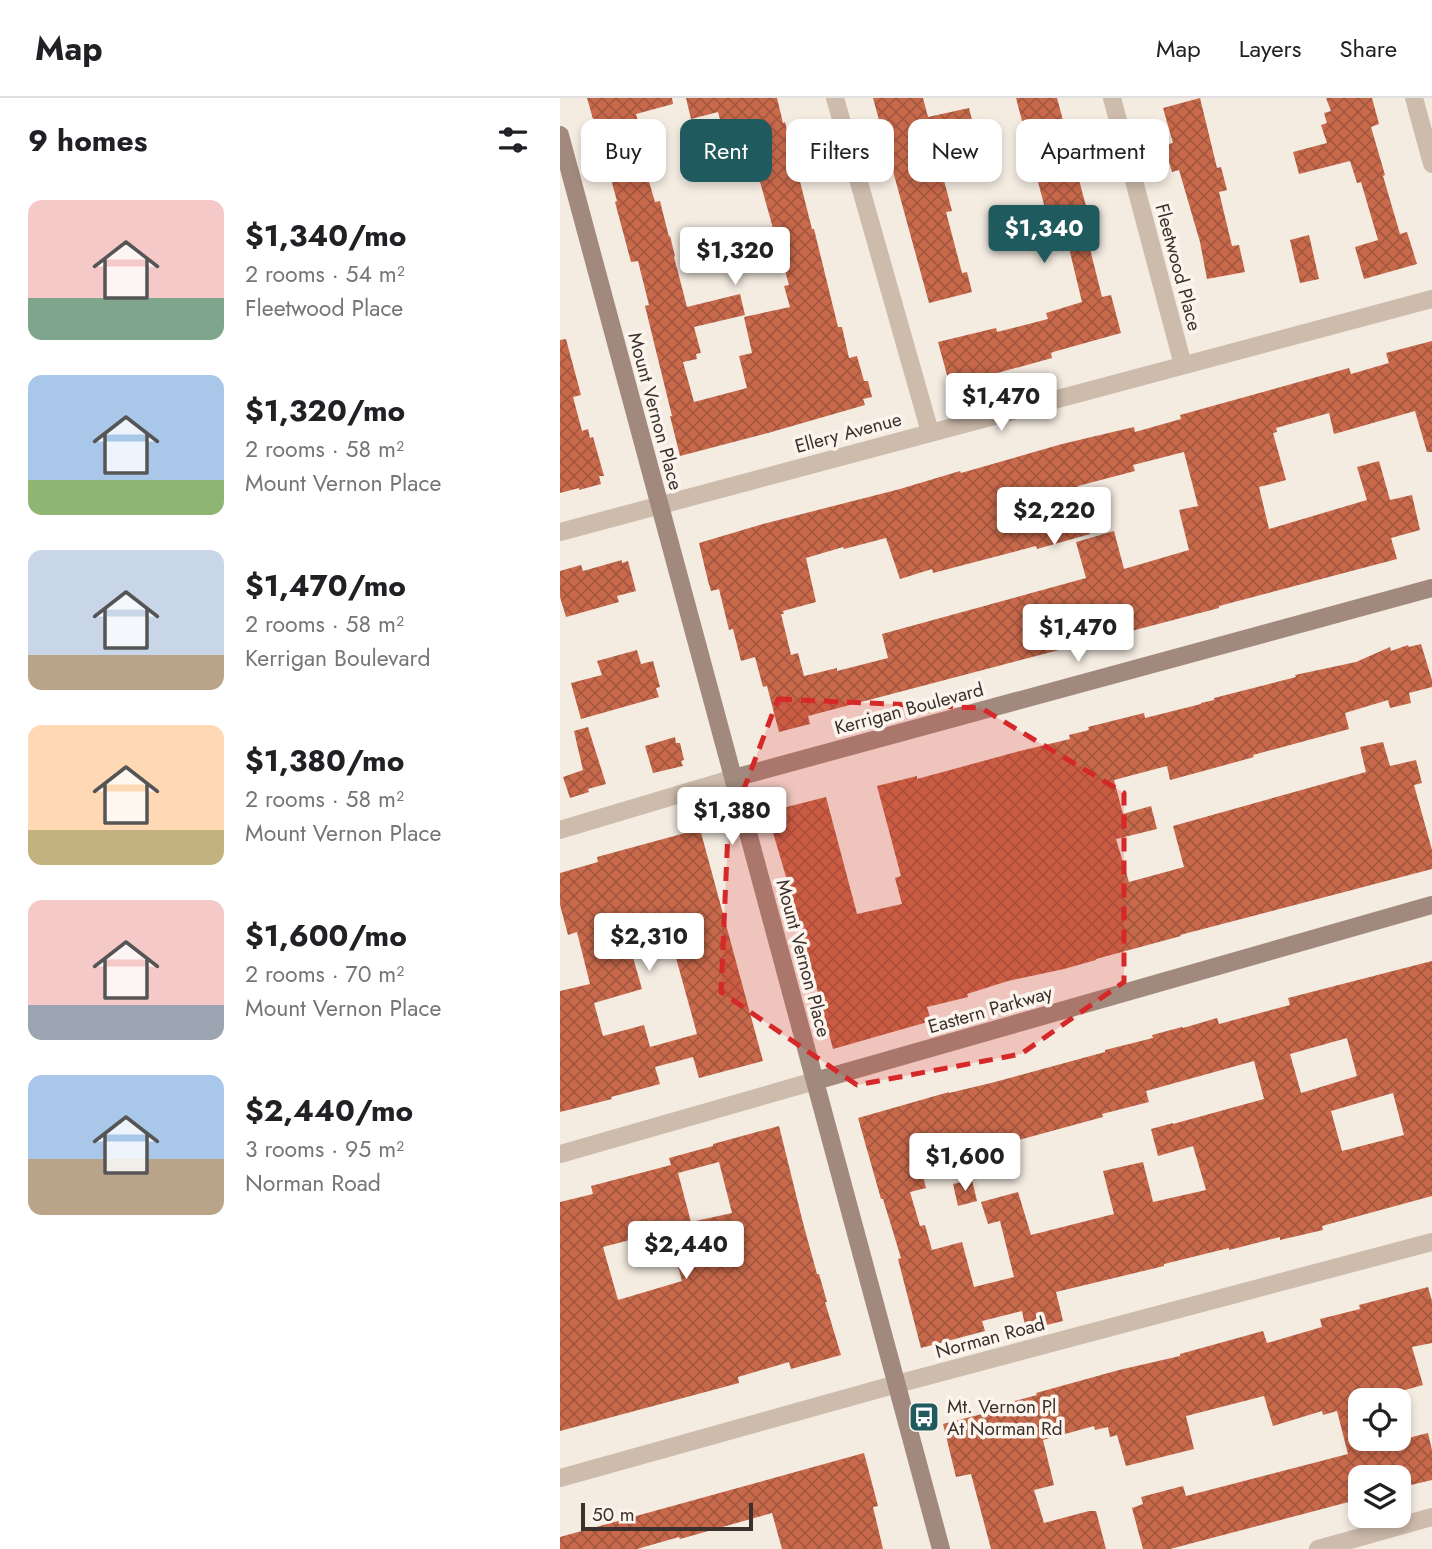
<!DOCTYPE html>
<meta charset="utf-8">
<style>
:root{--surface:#fff;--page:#f2f2f2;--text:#202124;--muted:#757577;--line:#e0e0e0;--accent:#1f5a5e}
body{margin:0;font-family:Jost,sans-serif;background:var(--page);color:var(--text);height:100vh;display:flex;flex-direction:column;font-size:26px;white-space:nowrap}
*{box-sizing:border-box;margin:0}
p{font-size:23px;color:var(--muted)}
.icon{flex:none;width:38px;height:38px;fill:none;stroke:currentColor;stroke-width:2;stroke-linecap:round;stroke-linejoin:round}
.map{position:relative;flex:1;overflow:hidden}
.drawer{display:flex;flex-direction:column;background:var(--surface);width:560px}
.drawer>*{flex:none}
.top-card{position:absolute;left:21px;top:21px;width:665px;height:63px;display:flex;gap:14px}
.buttons{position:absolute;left:788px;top:1290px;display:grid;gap:14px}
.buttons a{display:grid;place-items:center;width:63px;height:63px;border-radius:14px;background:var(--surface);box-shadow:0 4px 10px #0003;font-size:35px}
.scale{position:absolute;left:21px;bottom:18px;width:172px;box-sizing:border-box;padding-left:7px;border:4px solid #3b302b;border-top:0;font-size:19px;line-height:24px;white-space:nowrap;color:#3b302b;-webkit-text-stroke:5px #fbf5ee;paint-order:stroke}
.price{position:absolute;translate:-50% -60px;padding:0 16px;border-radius:7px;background:#fff;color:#222;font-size:23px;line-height:46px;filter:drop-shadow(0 2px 4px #0008)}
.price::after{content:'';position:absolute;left:50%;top:42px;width:21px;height:16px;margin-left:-10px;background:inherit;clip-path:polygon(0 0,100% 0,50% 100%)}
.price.current{background:var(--accent);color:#fff}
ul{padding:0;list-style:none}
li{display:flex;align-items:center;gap:21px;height:175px;padding:0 28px}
li span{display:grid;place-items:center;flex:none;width:196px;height:140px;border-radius:14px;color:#555}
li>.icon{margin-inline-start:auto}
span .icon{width:84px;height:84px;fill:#fffc;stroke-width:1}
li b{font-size:30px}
h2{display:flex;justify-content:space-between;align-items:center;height:84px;padding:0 28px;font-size:30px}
.pill{padding:0 24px;border-radius:14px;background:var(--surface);box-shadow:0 4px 10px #0003;font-size:24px;line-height:63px}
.pill.current{background:var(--accent);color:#fff}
header{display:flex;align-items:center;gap:42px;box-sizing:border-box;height:98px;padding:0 35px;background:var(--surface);border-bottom:2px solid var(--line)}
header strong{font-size:33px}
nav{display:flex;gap:38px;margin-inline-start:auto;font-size:24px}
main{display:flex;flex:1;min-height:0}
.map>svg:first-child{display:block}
.building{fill:url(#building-cross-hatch);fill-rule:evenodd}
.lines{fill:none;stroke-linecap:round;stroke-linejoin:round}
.street{stroke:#cdbbac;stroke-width:18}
.secondary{stroke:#a18a7d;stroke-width:18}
.marked{fill:#d62828;fill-opacity:0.2;stroke:#d62828;stroke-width:5;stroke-dasharray:14 9;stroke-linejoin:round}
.labels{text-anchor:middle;stroke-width:7;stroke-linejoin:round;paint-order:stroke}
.street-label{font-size:19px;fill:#3b302b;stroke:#fbf5ee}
.poi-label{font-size:19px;fill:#3b302b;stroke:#fbf5ee;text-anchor:start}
</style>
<header>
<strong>Map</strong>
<nav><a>Map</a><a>Layers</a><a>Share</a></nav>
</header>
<main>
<section class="drawer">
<h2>9 homes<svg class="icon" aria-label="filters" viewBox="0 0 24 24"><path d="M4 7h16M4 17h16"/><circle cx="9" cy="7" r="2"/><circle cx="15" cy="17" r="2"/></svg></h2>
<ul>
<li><span style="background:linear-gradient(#f6c9c9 70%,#7fa58c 0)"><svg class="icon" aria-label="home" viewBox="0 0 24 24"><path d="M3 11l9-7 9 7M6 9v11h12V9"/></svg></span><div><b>$1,340/mo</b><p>2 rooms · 54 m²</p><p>Fleetwood Place</p></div></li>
<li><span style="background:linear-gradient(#a9c7e8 75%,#8fb573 0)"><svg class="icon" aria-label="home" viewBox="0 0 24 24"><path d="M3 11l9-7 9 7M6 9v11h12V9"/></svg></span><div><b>$1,320/mo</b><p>2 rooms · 58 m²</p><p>Mount Vernon Place</p></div></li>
<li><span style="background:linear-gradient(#c9d6e8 75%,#b9a48a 0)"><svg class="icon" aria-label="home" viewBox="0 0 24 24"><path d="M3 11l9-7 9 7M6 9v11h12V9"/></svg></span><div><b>$1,470/mo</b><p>2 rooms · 58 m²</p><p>Kerrigan Boulevard</p></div></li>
<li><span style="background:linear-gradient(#ffd9b3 75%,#c2b280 0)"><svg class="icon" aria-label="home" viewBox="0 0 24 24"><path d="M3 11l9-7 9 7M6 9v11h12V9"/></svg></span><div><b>$1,380/mo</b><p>2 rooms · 58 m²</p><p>Mount Vernon Place</p></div></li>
<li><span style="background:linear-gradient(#f6c9c9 75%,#9aa5b1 0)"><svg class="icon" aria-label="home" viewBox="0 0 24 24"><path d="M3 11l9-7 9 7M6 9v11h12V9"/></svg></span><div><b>$1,600/mo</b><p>2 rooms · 70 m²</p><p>Mount Vernon Place</p></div></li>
<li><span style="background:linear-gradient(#a9c7e8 60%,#b9a48a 0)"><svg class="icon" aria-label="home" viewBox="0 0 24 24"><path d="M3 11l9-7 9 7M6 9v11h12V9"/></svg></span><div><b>$2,440/mo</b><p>3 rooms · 95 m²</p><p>Norman Road</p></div></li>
</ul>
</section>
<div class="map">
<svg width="872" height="1451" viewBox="0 0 872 1451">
<defs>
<pattern id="building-cross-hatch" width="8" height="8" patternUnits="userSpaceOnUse" patternTransform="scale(1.75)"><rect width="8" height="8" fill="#c8694b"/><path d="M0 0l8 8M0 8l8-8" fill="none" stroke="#a4573f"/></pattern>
</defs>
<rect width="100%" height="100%" fill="#f4ebe1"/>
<path class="building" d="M27,0H112L113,6L76,16L83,42L79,43V49L95,104L100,103L109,139L110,138L115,158L114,159L127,209L180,196L185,217L134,229L141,255L136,256L137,261L123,264L134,304L187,290L179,258L192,255L184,219L230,209L224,188L229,187L184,27L163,32L158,14L131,21L126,0H217L223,25L225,24L252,131H254L278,229H282L289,260L297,258L304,283H308L312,299L303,301L305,307L208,335L120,358L110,318H112L85,208L89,207L78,163L71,164L55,104L57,103L34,20L33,21Z
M313,0H363L368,19L409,10L414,30H412L420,57L380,67L392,113L386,114L402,175L407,174L412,194L369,205Z
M456,0H497L537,149L530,151L542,199L551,197L561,235L493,254L491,255L492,260L390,288L378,244L436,230L437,234L488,221L486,215L522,204L509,150L498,153L490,117L487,118Z
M640,0L657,70L661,69L667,92L659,94L672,148L679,147L685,174L647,181L640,144L619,72L612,74L604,47L613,45L603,10Z
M766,0H812L819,26L811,29L825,77L823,78L840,136L847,134L857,166L804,181L795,149L818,142L801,84L797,85L790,63L739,76L733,54L767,45L761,27L767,25L764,15L771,13Z
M749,137L759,181L740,185L730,142Z
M6,241L21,297L13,299L22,333L28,331L30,340L33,339L44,378H39L41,386L19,392V390L0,395V242Z
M872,243V354H867L855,313L774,336L769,315L716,330L717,334L713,335L726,382L699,389L709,431L807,402L797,369L819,363L830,402L852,397L860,432L831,440L837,461L659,508V510L248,618L250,626L219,634L207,588L203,589L195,559L181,563L173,531L169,532L159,491L151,493L148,483L139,445L203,426L340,391L400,373L401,375L502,346L574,329L575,334L621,321L620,317L789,270L791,276L829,265L826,255ZM624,354L638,408L619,412L629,452L564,471L554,433L516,444L526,480L322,536L328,560L277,573V570L244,578L238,555L231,557L221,516H224L223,513L256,504L246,460L283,449L284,451L326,440L340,481L372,471L373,475L476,448L477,451L530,436L518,388L575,373L573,367Z
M62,462V465L68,463L76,493L57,498L59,504L6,519L0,499V473L21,467L23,473Z
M861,546L872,582V589L849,595L851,605L830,610L828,602L785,615L789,631L693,657L694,659L647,672L610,682L607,668L554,682L563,716L591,708L597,731L556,741L569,784L624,769L613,728L806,674L800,649L823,644L830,668L856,662L862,685L854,687L872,752V771L620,837L621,838L536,861V862L504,871L448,883L407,896L408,899L367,909L371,923L273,951L241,830L207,714L266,699L297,816L342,806L335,780L341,778L317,688L357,678V681L460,653L510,641L509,637L529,632L528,629L584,615L585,620L641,606V605L654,602V600L736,579L735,577L796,564L830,549L831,553L848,547L849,549Z
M77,552L81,566L93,563L100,589L96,590L99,599L21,621L11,585L42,577L37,563Z
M28,629L46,686L28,691L29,694L10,700L3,679L23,672L14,633Z
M115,639L116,645H120L124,662L121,663L123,668L93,675L85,648Z
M140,731L203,963L139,980L133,959L95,969L100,986L51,999L52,1001L0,1014V893L30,886L17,834L8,837L0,807V775L38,764L37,759ZM110,838L137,936L90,949L84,927L43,938L34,905L82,891L70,849Z
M872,863V1098L762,1128L763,1132L720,1142V1139L669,1152V1150L604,1166V1168L496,1194L503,1223L466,1232L462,1213L422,1223L425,1233L361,1250L338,1161L341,1160L323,1101H321L298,1020L389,994V995L431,985L545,954V952L593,940L592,937L622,929L623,930L657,920L659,926L730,907L728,900ZM787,940L797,978L741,995L730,956ZM694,963L704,1001L613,1026V1025L591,1031L598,1058L633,1048L646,1092L593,1104L583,1064L543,1073L554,1116L471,1137L458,1094L421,1104L428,1126L440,1123L454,1179L414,1189L402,1144L372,1152L365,1127L360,1128L350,1094L366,1090L358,1058L408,1045L411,1055L543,1019L542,1016L589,1004L586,993ZM833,995L844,1037L782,1053L771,1013Z
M219,1028L243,1125L257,1176H259L267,1204H265L281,1257L231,1271L229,1264L178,1279L179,1285L0,1333V1104L33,1096L31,1088L111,1067L109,1060L153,1048V1046ZM159,1064L172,1115L131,1124L118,1075ZM108,1132L122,1183L58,1202L43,1149Z
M412,1082L417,1103L398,1108L393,1086Z
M868,1189L872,1203V1245L852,1249L863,1287L820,1299L821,1302H800V1352L868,1335L872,1352V1382L838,1390V1379H800V1401L610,1451H583L572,1410L583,1406L581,1399L623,1388L626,1398L788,1356L777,1313L763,1317L762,1313L713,1328L704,1298L626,1318L634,1351L566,1368L557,1337L550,1339L548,1329L535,1332L534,1328L483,1342L494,1387L474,1392L484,1425L529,1413H536L546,1451H431L411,1376L396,1379L383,1326L426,1315L425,1311L477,1297L476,1295L559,1272L620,1258V1256L703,1233L707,1245L762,1229L760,1221L800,1211L799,1207Z
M304,1355L318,1408L313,1409L323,1451H222L212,1415L120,1441L119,1439L77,1451H0V1439Z"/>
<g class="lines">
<path class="street" d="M275,0L370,334
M552,0L623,267
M854,0L872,66
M0,434L872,201
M0,732L174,680
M0,1056L255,983
M0,1380L337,1286L872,1144
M758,1451L872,1419"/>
<path class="secondary" d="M0,37L381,1451
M174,680L872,490
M255,983L872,807"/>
</g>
<path class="marked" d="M218,601L421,610L564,695V884L461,956L297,987L161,894L168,733Z"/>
<defs>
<g id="bus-square" transform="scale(1.575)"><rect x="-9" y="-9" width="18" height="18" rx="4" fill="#1f5a5e" stroke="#fbf5ee"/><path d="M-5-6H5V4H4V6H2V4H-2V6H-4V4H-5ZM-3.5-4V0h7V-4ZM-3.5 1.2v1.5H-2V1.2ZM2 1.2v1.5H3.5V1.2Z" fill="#fff"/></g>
</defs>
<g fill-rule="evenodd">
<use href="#bus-square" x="364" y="1319"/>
</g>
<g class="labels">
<g class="street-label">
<text transform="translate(619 169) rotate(75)" y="7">Fleetwood Place</text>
<text transform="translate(96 313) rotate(75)" y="7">Mount Vernon Place</text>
<text transform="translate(288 334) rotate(-15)" y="7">Ellery Avenue</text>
<text transform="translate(349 610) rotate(-15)" y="7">Kerrigan Boulevard</text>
<text transform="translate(244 860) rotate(75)" y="7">Mount Vernon Place</text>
<text transform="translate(430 911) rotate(-16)" y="7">Eastern Parkway</text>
<text transform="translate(430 1239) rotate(-15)" y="7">Norman Road</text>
</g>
<g class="poi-label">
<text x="387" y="1315">Mt. Vernon Pl<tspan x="387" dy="22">At Norman Rd</tspan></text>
</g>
</g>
</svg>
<div class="buttons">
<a><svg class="icon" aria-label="locate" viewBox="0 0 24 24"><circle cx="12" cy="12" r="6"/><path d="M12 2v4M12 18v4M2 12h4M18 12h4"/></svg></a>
<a><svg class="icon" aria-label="layers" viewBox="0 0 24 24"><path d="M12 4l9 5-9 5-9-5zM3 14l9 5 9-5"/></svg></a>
</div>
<div class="scale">50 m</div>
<b class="price current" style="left:484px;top:167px">$1,340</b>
<b class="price" style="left:175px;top:189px">$1,320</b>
<b class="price" style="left:441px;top:335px">$1,470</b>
<b class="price" style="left:494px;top:449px">$2,220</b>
<b class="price" style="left:518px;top:566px">$1,470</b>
<b class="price" style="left:172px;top:749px">$1,380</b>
<b class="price" style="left:89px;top:875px">$2,310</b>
<b class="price" style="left:405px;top:1095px">$1,600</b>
<b class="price" style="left:126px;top:1183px">$2,440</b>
<div class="top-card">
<a class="pill">Buy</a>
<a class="pill current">Rent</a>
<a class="pill">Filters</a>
<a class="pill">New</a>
<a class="pill">Apartment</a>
</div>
</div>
</main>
